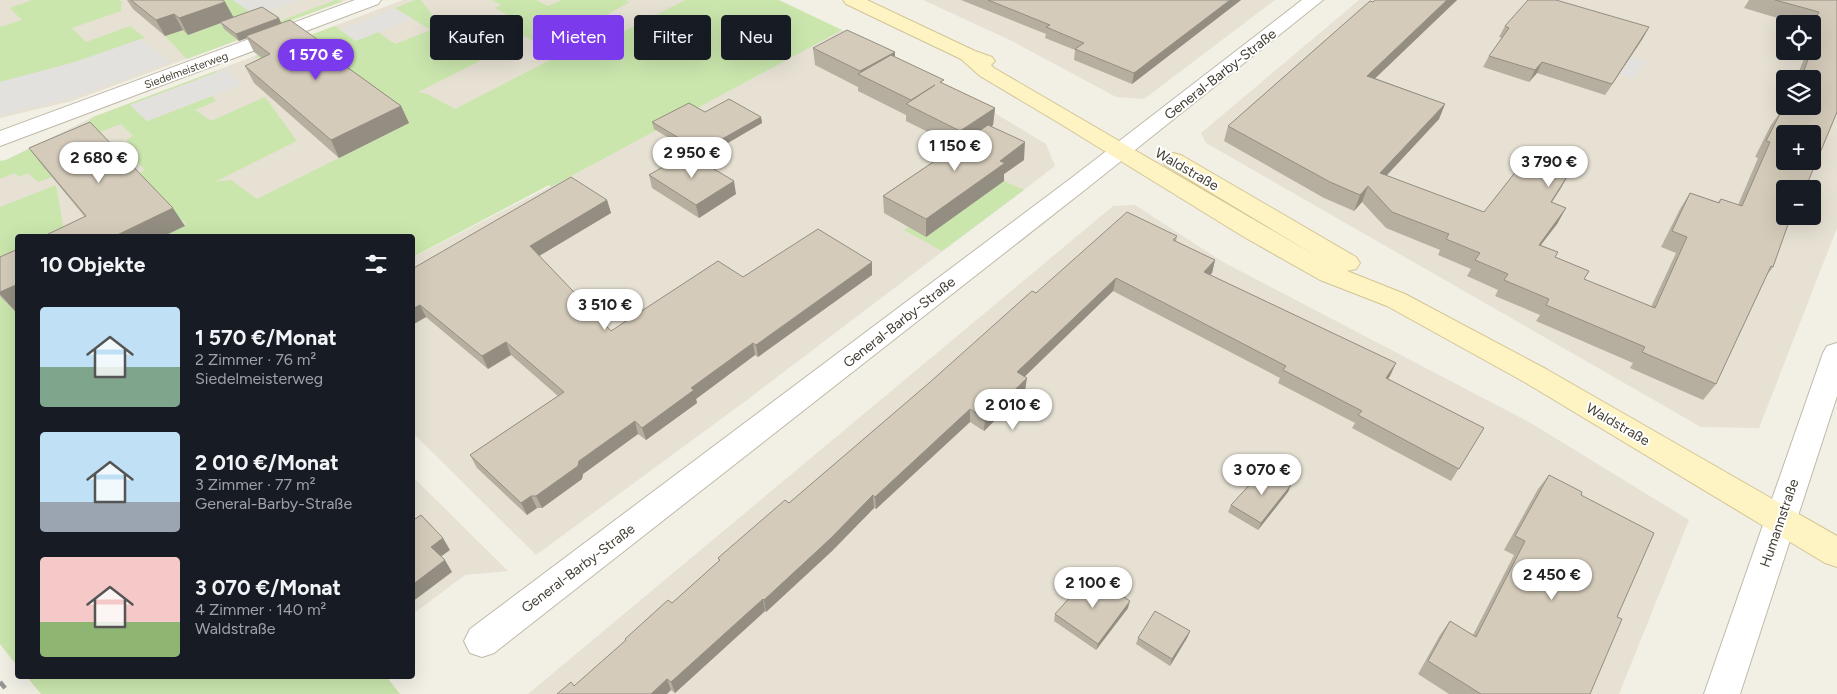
<!DOCTYPE html>
<html lang="de">
<meta charset="utf-8">
<style>
:root{--surface:#171b24;--page:#242831;--text:#f1f3f6;--muted:#9ea1a6;--accent:#7c3aed}
body{margin:0;font-family:Figtree,sans-serif;background:var(--page);color:var(--text);height:100vh;display:flex;flex-direction:column;font-size:19px;white-space:nowrap}
*{box-sizing:border-box;margin:0}
p{font-size:16px;color:var(--muted)}
.icon{flex:none;width:28px;height:28px;fill:none;stroke:currentColor;stroke-width:2;stroke-linecap:round;stroke-linejoin:round}
.map{position:relative;flex:1;overflow:hidden}
.details{position:absolute;left:15px;top:234px;width:400px;height:445px;display:flex;flex-direction:column;background:var(--surface);border-radius:5px;box-shadow:0 5px 20px #0002}
.details>*{flex:none}
.guide{position:absolute;left:430px;top:15px;width:475px;height:45px;display:flex;gap:10px}
.fabs{position:absolute;left:1776px;top:15px;display:grid;gap:10px}
.fabs a{display:grid;place-items:center;width:45px;height:45px;border-radius:5px;background:var(--surface);box-shadow:0 5px 20px #0002;font-size:25px}
.price{position:absolute;translate:-50% -42px;padding:0 11px;border-radius:18px;background:#fff;color:#222;font-size:16px;line-height:32px;filter:drop-shadow(0 1px 2px #0008)}
.price::after{content:'';position:absolute;left:50%;top:30px;width:15px;height:11px;margin-left:-8px;background:inherit;clip-path:polygon(0 0,100% 0,50% 100%)}
.price.selected{background:var(--accent);color:#fff}
ul{padding:0;list-style:none}
li{display:flex;align-items:center;gap:15px;height:125px;padding:0 25px}
li span{display:grid;place-items:center;flex:none;width:140px;height:100px;border-radius:5px;color:#555}
li>.icon{margin-inline-start:auto}
span .icon{width:60px;height:60px;fill:#fffc;stroke-width:1}
li b{font-size:21px}
h2{display:flex;justify-content:space-between;align-items:center;height:60px;padding:0 25px;font-size:21px}
.pill{padding:0 18px;border-radius:5px;background:var(--surface);box-shadow:0 5px 20px #0002;font-size:18px;line-height:45px}
.pill.selected{background:var(--accent);color:#fff}
.map>svg:first-child{display:block}
.residential{fill:#e6e1d3;fill-rule:evenodd}
.green{fill:#cae6ad}
.parking{fill:#e3e1dd}
.lines{fill:none;stroke-linecap:round;stroke-linejoin:round}
.minor-casing{stroke:#c0baaa;stroke-width:2}
.secondary-casing{stroke:#d2c495;stroke-width:2}
.minor{fill:#fff;fill-rule:evenodd}
.secondary{fill:#fef3c3;fill-rule:evenodd}
.rail{stroke:#949494;stroke-width:4.5;stroke-dasharray:8 8;stroke-linecap:butt}
.wall{fill:#b6afa0;fill-rule:evenodd}
.shaded-wall{fill:#948e82}
.building{fill:#d4cbba;stroke:#948e82;fill-rule:evenodd}
.labels{text-anchor:middle;stroke-width:4;stroke-linejoin:round;paint-order:stroke}
.far-street-label{font-size:11px;fill:#443f34;stroke:#fff}
.street-label{font-size:14px;fill:#443f34;stroke:#fff}
</style>
<div class="map">
<svg width="1837" height="694" viewBox="0 0 1837 694">
<rect width="100%" height="100%" fill="#f2efe5"/>
<path class="residential" d="M0,0H347L72,101L0,118Z
M403,0H704L194,236H18L17,315L0,323V161L6,160L93,117Z
M923,0H1275L1144,99L1116,97L1012,41Z
M1359,0H1837V228L1759,428L1701,427L1206,143L1201,133ZM1785,24H1812V51H1785ZM1785,79H1812V106H1785ZM1785,134H1812V161H1785ZM1785,189H1812V216H1785Z
M842,30L963,94L1046,144L1055,166L747,400L536,555L413,433L412,258L586,168L654,129Z
M1135,205L1223,262L1529,422L1689,520L1619,694H528L1113,206Z
M412,476L508,571L465,575L413,614Z"/>
<path class="green" d="M32,0H119L122,2L121,11L72,28L86,42L130,26L145,38L72,63L0,82V27L22,20L10,8Z
M198,0H233L269,25L336,0L343,1L187,59L165,36L183,30L189,35L213,26Z
M415,0H421L457,48L480,61L418,92L427,94L455,109L564,53L537,39L533,41L517,32L522,29L505,19L511,17L495,8L501,5L492,0H536L548,6L562,0H625L630,2L591,23L617,35L685,0H779L842,30L551,187L549,185L413,257L412,236H164L187,224L162,205L135,175L145,170L132,157L140,153L126,140L133,136L121,124L98,133L87,123L93,117L216,71L217,72L131,105L147,121L212,96L216,101L195,110L211,121L265,97L297,141L215,182L231,180L257,199L395,130L255,56L335,26L356,41L378,32L395,44L431,30L395,8Z
M45,141L55,176L38,182L28,173L19,177L15,173L0,179V161L6,160Z
M1004,181L1024,190L942,251L904,230L909,227L926,237Z
M56,185L65,236H18L17,261L0,270V207Z
M0,296L15,311L18,309L17,666L0,644Z
M26,676H386L400,694H41Z"/>
<path class="parking" d="M233,0H300L256,16Z
M395,8L411,19L356,41L340,30Z
M1558,34L1646,61L1634,79L1545,51Z
M141,39L171,62L68,99L0,115V82L72,63Z
M226,69L243,84L147,121L130,105Z"/>
<g class="lines">
<g class="minor-casing">
<path id="minor" d="M355,0H381L378,4L0,146V131Z
M1302,0H1323L1086,189L494,653L482,657L470,653L464,641L470,629L1070,179Z
M1837,343V396L1740,694H1704L1823,353L1827,346Z"/>
</g>
<g class="secondary-casing">
<path id="secondary" d="M843,0H867L975,51L992,57L995,61L991,65L994,68L1318,257L1165,165L1162,160L1165,155L1173,153L1181,155L1356,257L1360,263L1356,269L1347,271L1405,294L1546,369L1837,536V567L1825,563L1526,383L1387,306L1320,280L1244,237L1059,123L980,76L961,59L846,4Z"/>
</g>
<use href="#minor" class="minor"/>
<use href="#secondary" class="secondary"/>
<path class="rail" d="M0,682L10,694"/>
</g>
<path class="wall" d="M127,0H222L225,2L233,17L281,23L326,52L401,106L409,123L339,158L254,83L245,66L262,58L254,52L247,38L239,41L224,29L221,23L188,35L183,30L165,36L133,9Z
M961,0H1241L1132,84L1074,60L1075,50L1045,38L1046,34Z
M1375,0H1457L1375,78L1445,104L1439,119L1386,176L1484,212L1528,156L1570,172L1552,202L1566,208L1557,224L1541,245L1558,252L1555,257L1589,271L1584,279L1651,307L1676,253L1661,247L1680,209L1690,193L1718,202L1721,199L1738,205L1758,158L1755,157L1771,125L1782,110H1784L1786,106H1812V79H1796L1807,51H1812V24H1798L1744,8L1749,0H1837V112L1805,189H1785V216H1791L1773,267L1767,275L1716,384L1703,400L1630,368L1633,363L1536,321L1540,315L1495,296L1498,290L1467,276L1471,269L1438,255L1440,250L1386,228L1362,202L1354,211L1324,198L1224,141L1228,126L1370,1L1373,2ZM1785,134H1812V161H1785Z
M1505,26L1649,27L1643,38L1605,95L1537,73L1529,82L1483,67L1489,56L1502,38L1499,37Z
M813,48L895,57L944,84L995,108L993,125L992,126L1024,160L1004,174V181L926,237L884,213L883,196L956,146L906,121V115L858,91V87L815,65Z
M761,117L762,123L702,158L654,129L652,122Z
M29,148L185,226L85,217L42,165Z
M649,175L736,194L699,218L652,188Z
M607,200L611,213L539,256L611,331L743,277L872,275L758,357L755,355L696,399L697,403L646,440L638,434L583,474L582,479L542,508H537L527,515L477,468L470,455L558,396L511,355L488,369L426,317L412,325V269Z
M1177,236L1176,241L1215,260L1212,273L1210,275L1396,363L1388,379L1484,428L1451,481L1352,428L1355,423L1278,383L1280,378L1113,291L1024,377L1025,391L984,431L970,422L876,509L874,508L832,551L766,612L765,611L675,693L671,690L574,686L626,641L625,639L672,603L719,561L718,558L789,503L1036,293Z
M18,249V309L15,311L0,296V257Z
M1549,475L1581,495L1617,617L1590,694H1449L1418,674L1440,635L1450,621L1473,635L1514,555L1504,550L1538,489Z
M1291,485L1288,492L1258,530L1228,512L1231,505Z
M1128,608L1096,650L1054,621L1055,614Z
M1190,631L1187,638L1170,666L1136,644L1138,638Z"/>
<path class="shaded-wall" d="M1230,0H1241L1132,84L1134,73Z
M1447,0H1457L1362,91L1367,76Z
M225,2L234,18L188,35L179,18Z
M174,14L183,30L165,36L156,20Z
M279,18L282,25L246,36L247,38L239,41L236,34Z
M1649,27L1643,38L1605,95L1612,84Z
M321,42L329,59L315,44Z
M895,52V69L860,75V71Z
M1542,62L1537,73L1529,82L1535,70Z
M1445,104L1439,119L1374,189L1380,173Z
M401,106L409,123L339,158L331,140Z
M995,108L993,125L960,148V131Z
M761,117L762,123L702,158L701,151Z
M1025,142L1024,160L1004,174V181L926,237V219L1000,161Z
M1570,172L1561,188L1542,217L1551,202Z
M734,181L736,194L699,218L696,205Z
M1368,186L1362,202L1354,211L1360,195Z
M607,200L611,213L534,259L530,246Z
M173,208L185,226L164,236H115Z
M1566,208L1557,224L1529,260L1539,245Z
M1215,260L1212,273L1200,284L1204,272Z
M872,262V275L758,357L756,345Z
M1116,278L1113,291L1016,385L1017,372Z
M18,284V309L15,311L0,294V292Z
M420,305L426,317L412,325V309Z
M506,342L511,355L488,369L482,356Z
M753,343L755,355L696,399L697,403L646,440L642,428L691,388Z
M1396,363L1390,376L1380,391L1386,378Z
M1027,378L1025,391L984,431L985,419Z
M970,409V422L876,509L875,497Z
M635,421L638,434L583,474L582,479L542,508L536,496L579,461Z
M1291,485L1288,492L1258,530L1261,523Z
M873,495L874,508L832,551L766,612L764,600Z
M531,496L537,508L527,515L521,503Z
M443,538L450,550L439,558L431,547Z
M445,560L452,572L412,602V585Z
M763,599L765,611L675,693L671,682Z
M1130,601L1128,608L1096,650L1098,644Z
M1190,631L1187,638L1170,666L1172,659Z
M667,679L671,690L667,694H651Z"/>
<path class="building" d="M131,0H222L225,2L179,18L174,14L156,20Z
M988,0H1230L1134,73L1075,49L1084,43L1046,27L1050,25Z
M1375,0H1447L1367,76L1445,104L1380,173L1484,212L1528,156L1570,172L1551,202L1566,208L1539,245L1558,252L1555,257L1589,271L1584,279L1655,308L1687,237L1672,231L1690,193L1719,203L1721,199L1742,206L1770,142L1766,141L1782,110L1789,112L1791,106H1812V79H1801L1811,51H1812V48L1818,34L1812,33V26L1819,12L1775,0H1837V112L1805,189H1785V216H1791L1773,267L1771,266L1716,384L1642,352L1645,347L1546,305L1549,299L1504,280L1508,274L1475,260L1480,253L1446,239L1449,234L1392,212L1368,186L1360,195L1330,182L1228,126L1370,1L1373,2ZM1785,134H1812V161H1785Z
M1528,0H1556L1649,27L1612,84L1542,62L1535,70L1489,56L1509,28L1505,26Z
M262,7L279,18L236,34L220,22Z
M290,20L321,42L315,44L401,106L331,140L245,66L270,54L246,36Z
M847,30L895,52L860,71L813,48Z
M891,55L944,80L940,82L995,108L960,131L906,104L935,85L911,100L858,74Z
M729,99L761,117L701,151L652,122L689,103L705,112Z
M90,122L173,208L115,236H44L86,216L29,148Z
M988,125L1025,142L1000,161L1005,163L926,219L883,196Z
M687,153L734,181L696,205L649,175Z
M571,177L607,200L530,246L611,331L718,261L743,277L818,229L872,262L756,345L753,343L691,388L694,390L642,428L635,421L579,461L578,466L536,496H531L521,503L470,455L564,392L506,342L482,356L420,305L412,309V269Z
M1127,212L1177,236L1173,240L1215,260L1204,272L1396,363L1386,378L1484,428L1459,469L1358,415L1362,411L1283,370L1286,366L1116,278L1017,372L1027,378L985,419L970,409L875,497L873,495L830,539L764,600L763,599L671,682L667,679L651,694H557L571,682L574,686L626,640L625,639L668,600L672,603L720,560L718,558L785,500L789,503L929,383L1032,291L1036,293Z
M18,249V284L0,292V257Z
M1265,468L1291,485L1261,523L1231,505Z
M1549,475L1582,492L1581,495L1654,533L1617,617L1622,619L1590,694H1481L1428,661L1450,621L1476,637L1525,541L1515,536Z
M421,515L443,538L431,547L445,560L412,585V521Z
M1090,575L1130,601L1098,644L1055,614Z
M1155,611L1190,631L1172,659L1138,638Z"/>
<g class="labels">
<g class="far-street-label">
<text transform="translate(186 70) rotate(-20)" y="4">Siedelmeisterweg</text>
</g>
<g class="street-label">
<text transform="translate(1220 74) rotate(-38)" y="5">General-Barby-Straße</text>
<text transform="translate(1187 169) rotate(30)" y="5">Waldstraße</text>
<text transform="translate(899 322) rotate(-38)" y="5">General-Barby-Straße</text>
<text transform="translate(1618 424) rotate(30)" y="5">Waldstraße</text>
<text transform="translate(1779 523) rotate(-71)" y="5">Humannstraße</text>
<text transform="translate(578 568) rotate(-37)" y="5">General-Barby-Straße</text>
</g>
</g>
</svg>
<div class="fabs">
<a><svg class="icon" aria-label="locate" viewBox="0 0 24 24"><circle cx="12" cy="12" r="6"/><path d="M12 2v4M12 18v4M2 12h4M18 12h4"/></svg></a>
<a><svg class="icon" aria-label="layers" viewBox="0 0 24 24"><path d="M12 4l9 5-9 5-9-5zM3 14l9 5 9-5"/></svg></a>
<a>+</a>
<a>−</a>
</div>
<b class="price selected" style="left:316px;top:81px">1 570 €</b>
<b class="price" style="left:955px;top:172px">1 150 €</b>
<b class="price" style="left:692px;top:179px">2 950 €</b>
<b class="price" style="left:99px;top:184px">2 680 €</b>
<b class="price" style="left:1549px;top:188px">3 790 €</b>
<b class="price" style="left:605px;top:331px">3 510 €</b>
<b class="price" style="left:1013px;top:431px">2 010 €</b>
<b class="price" style="left:1262px;top:496px">3 070 €</b>
<b class="price" style="left:1552px;top:601px">2 450 €</b>
<b class="price" style="left:1093px;top:609px">2 100 €</b>
<div class="guide">
<a class="pill">Kaufen</a>
<a class="pill selected">Mieten</a>
<a class="pill">Filter</a>
<a class="pill">Neu</a>
</div>
<section class="details">
<h2>10 Objekte<svg class="icon" aria-label="filters" viewBox="0 0 24 24"><path d="M4 7h16M4 17h16"/><circle cx="9" cy="7" r="2"/><circle cx="15" cy="17" r="2"/></svg></h2>
<ul>
<li><span style="background:linear-gradient(#bfe0f5 60%,#7fa58c 0)"><svg class="icon" aria-label="home" viewBox="0 0 24 24"><path d="M3 11l9-7 9 7M6 9v11h12V9"/></svg></span><div><b>1 570 €/Monat</b><p>2 Zimmer · 76 m²</p><p>Siedelmeisterweg</p></div></li>
<li><span style="background:linear-gradient(#bfe0f5 70%,#9aa5b1 0)"><svg class="icon" aria-label="home" viewBox="0 0 24 24"><path d="M3 11l9-7 9 7M6 9v11h12V9"/></svg></span><div><b>2 010 €/Monat</b><p>3 Zimmer · 77 m²</p><p>General-Barby-Straße</p></div></li>
<li><span style="background:linear-gradient(#f6c9c9 65%,#8fb573 0)"><svg class="icon" aria-label="home" viewBox="0 0 24 24"><path d="M3 11l9-7 9 7M6 9v11h12V9"/></svg></span><div><b>3 070 €/Monat</b><p>4 Zimmer · 140 m²</p><p>Waldstraße</p></div></li>
</ul>
</section>
</div>
